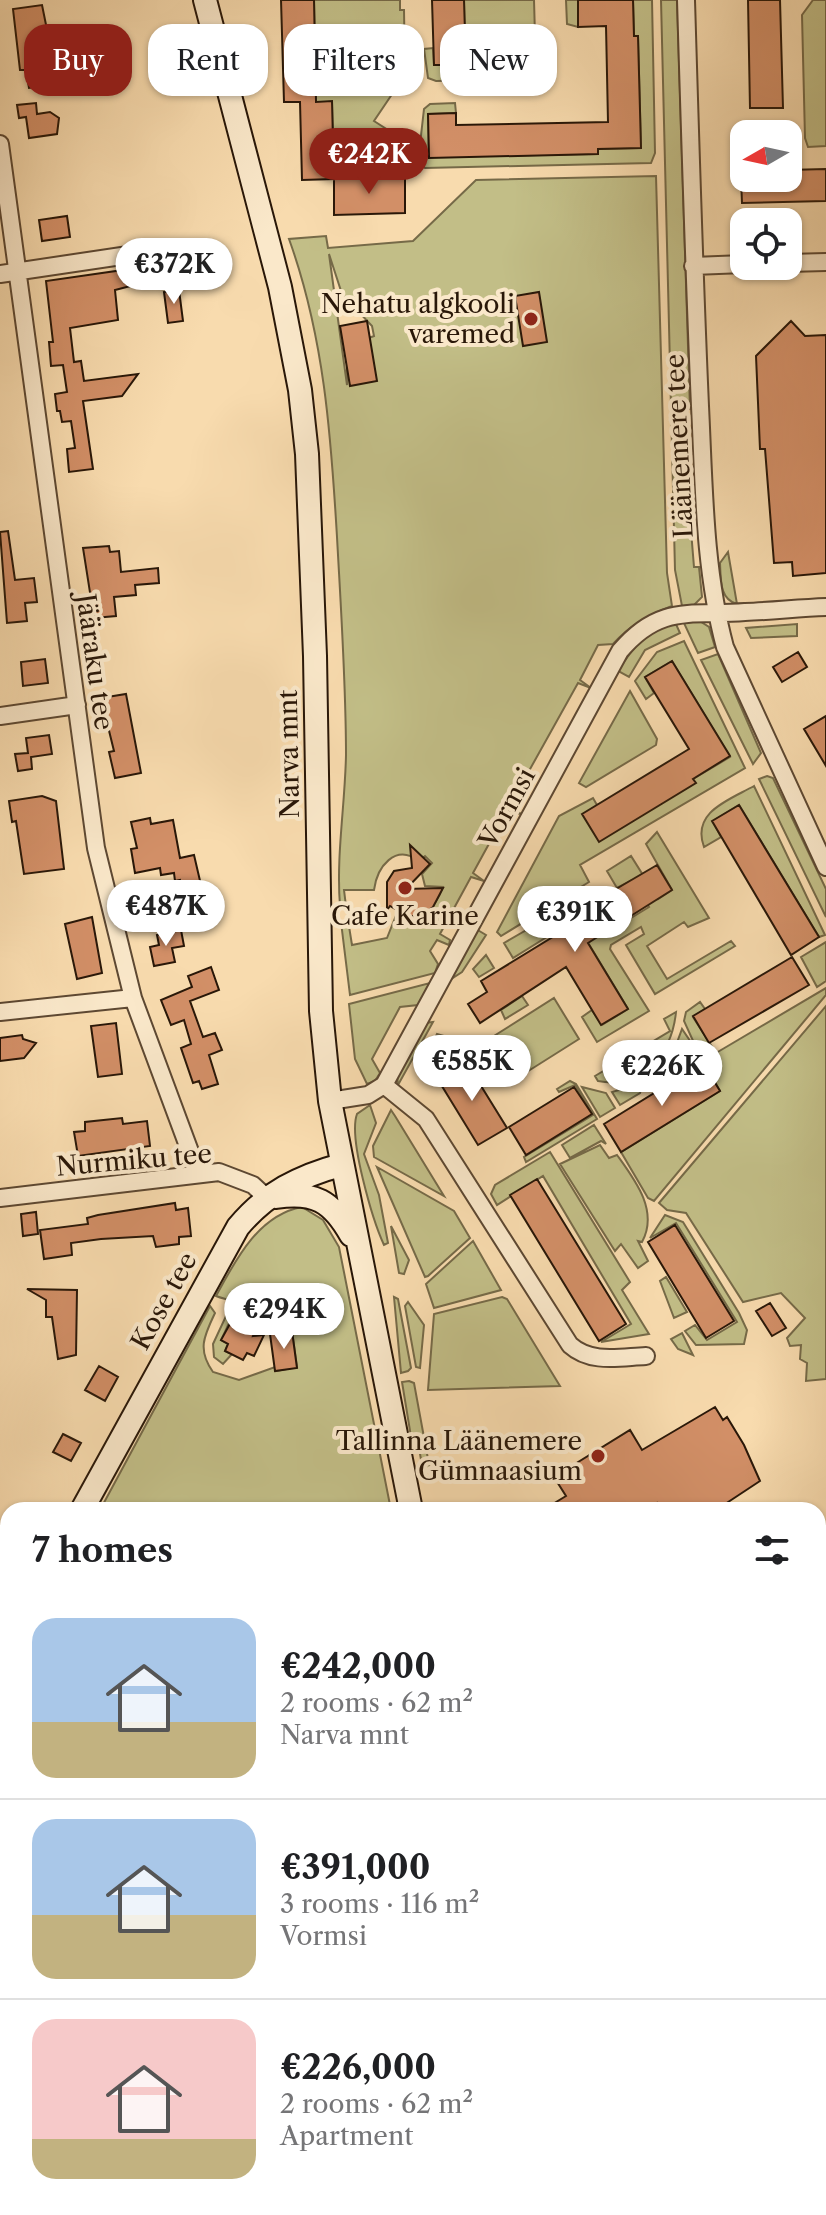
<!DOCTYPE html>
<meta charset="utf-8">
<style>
:root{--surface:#fff;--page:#f2f2f2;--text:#202124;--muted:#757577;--line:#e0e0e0;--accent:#8f2418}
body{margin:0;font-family:"Libre Caslon Text",serif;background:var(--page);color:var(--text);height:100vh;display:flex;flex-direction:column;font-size:30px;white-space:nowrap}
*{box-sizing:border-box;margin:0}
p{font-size:26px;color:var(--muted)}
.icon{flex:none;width:44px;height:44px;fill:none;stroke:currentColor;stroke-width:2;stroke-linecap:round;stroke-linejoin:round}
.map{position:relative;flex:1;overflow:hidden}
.panel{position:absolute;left:0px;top:1502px;width:826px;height:714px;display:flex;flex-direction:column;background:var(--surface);border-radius:24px 24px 0 0;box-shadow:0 2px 6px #0004}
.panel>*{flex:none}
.guide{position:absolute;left:24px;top:24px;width:778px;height:72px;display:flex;gap:16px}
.needle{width:52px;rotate:261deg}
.tools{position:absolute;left:730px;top:120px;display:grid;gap:16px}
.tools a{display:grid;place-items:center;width:72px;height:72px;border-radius:16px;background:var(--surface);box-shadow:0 2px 6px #0004;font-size:40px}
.price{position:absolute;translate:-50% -68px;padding:0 18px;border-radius:28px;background:#fff;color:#222;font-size:26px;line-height:52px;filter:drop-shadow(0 2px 4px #0008)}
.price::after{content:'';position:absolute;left:50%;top:48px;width:24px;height:18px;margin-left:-12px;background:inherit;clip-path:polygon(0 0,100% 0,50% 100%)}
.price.on{background:var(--accent);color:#fff}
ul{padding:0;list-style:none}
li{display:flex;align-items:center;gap:24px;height:200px;padding:0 32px}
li+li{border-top:2px solid var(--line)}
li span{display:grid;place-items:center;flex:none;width:224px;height:160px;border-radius:24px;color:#555}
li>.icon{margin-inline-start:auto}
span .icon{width:96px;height:96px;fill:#fffc;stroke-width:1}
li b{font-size:34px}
h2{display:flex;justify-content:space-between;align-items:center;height:96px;padding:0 32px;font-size:34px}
.tag{padding:0 28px;border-radius:24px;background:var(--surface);box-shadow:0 2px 6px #0004;font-size:28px;line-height:72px}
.tag.on{background:var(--accent);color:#fff}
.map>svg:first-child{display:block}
.green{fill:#c2be87;stroke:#766a48;stroke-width:2;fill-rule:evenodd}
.building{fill:#d28f67;stroke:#291708;stroke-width:2}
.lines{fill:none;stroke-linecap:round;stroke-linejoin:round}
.pedestrian-casing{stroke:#5d4832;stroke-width:16}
.minor-casing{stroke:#5d4832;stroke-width:20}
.secondary-casing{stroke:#291708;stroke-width:26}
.pedestrian{stroke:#fae8ca;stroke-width:12}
.minor{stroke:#fae8ca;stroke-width:16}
.secondary{stroke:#fae8ca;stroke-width:22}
.poi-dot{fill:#8f2418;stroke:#fae8ca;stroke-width:3}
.labels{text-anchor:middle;stroke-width:8;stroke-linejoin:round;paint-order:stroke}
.poi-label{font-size:26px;fill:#291708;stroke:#fae8ca;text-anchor:end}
.street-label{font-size:26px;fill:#291708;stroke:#fae8ca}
</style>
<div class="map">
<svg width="826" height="2215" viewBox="0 0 826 2215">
<rect width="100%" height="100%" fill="#f8dbae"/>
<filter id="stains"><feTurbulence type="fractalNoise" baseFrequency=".0025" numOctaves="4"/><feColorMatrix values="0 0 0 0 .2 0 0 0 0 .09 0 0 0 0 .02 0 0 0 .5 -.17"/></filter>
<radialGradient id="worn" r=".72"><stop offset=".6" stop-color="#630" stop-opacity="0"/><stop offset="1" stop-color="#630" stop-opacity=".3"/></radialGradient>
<path class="green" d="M314,0H400V10H404L405,75L374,121L388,130L373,150H366L365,165L347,166L346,179H334L332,102H316Z
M464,0H534L536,72H492L487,80L436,81L428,78L424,49L433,48L434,65H465Z
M566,0H578V27L567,24Z
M633,0H652L655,153L651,163L425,168L418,162L424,109L430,104L455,103L456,113L428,114L429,157L597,154L598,149L641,148L638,37L634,36Z
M661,0H677L690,409L685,410L687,484L693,485V505L689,506L694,567H699L702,597L694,605L682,606L675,570Z
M813,0H826V146L808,147L805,138L802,15Z
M656,176L667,573L672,606C648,615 630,625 613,644L598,645L580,680L591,688L578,683L510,805L521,814L507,811L473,873L484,881L471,877L440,934L450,940L449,945L437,940L430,951L438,964L435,973L350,995L341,922L348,920L352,945L387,938L397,913C421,921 434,911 443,887L425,886L422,874L432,863L425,856L419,861C395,843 377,867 374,890H344L346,906H340C336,856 345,806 346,755C346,683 341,610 337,537C331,435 324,336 289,239L326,236L328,248L413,241L476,180ZM329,254L342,294L372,326L374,336L347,346V385Z
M728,552L737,604C719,599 721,579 720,563Z
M698,620L709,627L715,647L698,653L683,621Z
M675,622L680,633L645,650L629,677L618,671C633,647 647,631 675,622Z
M797,624V636L751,638L746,628Z
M684,641L745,768L580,865L589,882L501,936L497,932L559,816L593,798L597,805L695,783L693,779L730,757L672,661L645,677L654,693L646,699L635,681L657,652Z
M718,654L761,753L753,764L701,660Z
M630,691L657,739L656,745L586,787L579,783Z
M767,776L773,778L826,889V917L759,779Z
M754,786L825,935L819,937L739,805L713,821L721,837L704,847C691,812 729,800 754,786Z
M657,832L709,918L688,927L684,922L647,946L667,979L731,941L735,946L655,994L626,945L644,934L641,927L611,945L610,949L649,1011L597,1042L582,1017L592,1010L602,1025L628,1009L584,936L595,929L600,937L649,907L632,880L617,888L607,871L631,856L658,899L672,890L646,844Z
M593,890L596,896L582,906L583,914L552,932L545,918Z
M542,921L550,935L513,958L504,943Z
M476,929L486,935L462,972L448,981Z
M826,942V981L817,987L801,957Z
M486,955L494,968L479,977L473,969Z
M430,983L418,1005L400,1007L372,1059L380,1073L375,1081L367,1084L355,1059L349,1004Z
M826,988V995L654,1201L648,1198L621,1152L720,1091L700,1056L686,1064L675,1048L682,1029L699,1054L684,1021L686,1012L700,1002L705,1009L693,1017L716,1053Z
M522,996L528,1005L505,1019L501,1010Z
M554,998L579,1039L522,1075L505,1049L494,1055L486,1041Z
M826,1006V1379L806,1381L807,1363L800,1359L801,1345L790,1346L787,1338L805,1318L781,1293L743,1302L686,1213L667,1210L659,1203Z
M676,1012C672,1053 642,1090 598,1081L595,1076L670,1031L664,1019Z
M433,1022L398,1085L397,1075L425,1023Z
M437,1034L451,1038L428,1075L421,1069Z
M672,1056L680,1068L652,1082L650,1079Z
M570,1081L576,1084L597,1119L526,1162L524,1157L593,1115L575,1085L559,1092L557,1089Z
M643,1083L640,1093L620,1105L612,1092Z
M582,1087L606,1093L615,1108L600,1117Z
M370,1105L376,1123L364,1154L379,1195L388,1243L384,1245C373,1221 348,1138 357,1114Z
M391,1110L395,1116L444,1196L374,1157L373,1146Z
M594,1125L606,1144L601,1141L570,1158L562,1145Z
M600,1145L609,1158L617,1155C635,1180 659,1211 642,1242L638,1241L648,1261L638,1268L621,1244L615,1251L560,1164Z
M550,1152L630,1282L622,1290L649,1334L601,1342L631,1324L543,1176L497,1205L491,1194L495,1185Z
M377,1167L454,1211L470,1238L428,1276L425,1277Z
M302,1207L323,1220L339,1247L391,1510H100L210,1306L215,1313C204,1336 197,1350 213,1372L239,1380L275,1367L276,1371L297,1367L292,1331L273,1333C268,1299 241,1306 216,1296C235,1261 258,1215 302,1207Z
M665,1215L683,1222L739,1313L747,1330L744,1344L696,1345L685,1331L695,1325L707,1340L737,1322L676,1223L650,1238Z
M391,1226L409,1260L404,1274L399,1273Z
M473,1241L501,1290L434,1308L426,1284Z
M666,1277L687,1312L674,1318L660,1281Z
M394,1297L398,1299L411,1368L408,1371L401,1373Z
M502,1297L507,1299L560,1386L428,1390L434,1314Z
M408,1302L424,1325L420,1368L416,1367L405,1306Z
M226,1316L232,1317L221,1340L228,1344L225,1351L232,1354L223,1364L214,1357L213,1344Z
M682,1333L693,1355L678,1349L671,1339Z
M409,1381L414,1383L430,1470L423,1471L419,1448L412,1443L402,1382Z
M818,1730L826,1743V2215H793L787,2208H818Z
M0,2169L8,2173V2208H29L27,2215H0Z
M41,2208H205L209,2215H42Z
M251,2208H336L317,2215H255Z
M424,2208H693L698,2215H458L455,2210L446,2215H430Z"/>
<path class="building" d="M281,0H314L316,102L332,101L334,179L302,180L300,102H284Z
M432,0H464L466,65H434Z
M578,0H633L634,36H638L641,148L598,149V154L429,158L428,114L456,113V125L608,122L606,26L578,27Z
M748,0H780L783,108H750Z
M42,5L58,84L29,88L26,70H20L13,9Z
M36,103L37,114L50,112L59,118L57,134L29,138L26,117L19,118L17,105Z
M826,169V201L742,203L741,178H788V170Z
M405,178V213L334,215V179Z
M67,216L70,237L42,241L39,220Z
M144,267L146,282L115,290L118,320L70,328L74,362L81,361L84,381L138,374L122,396L83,401L93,469L69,472L67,449L75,448L71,421L62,422L60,411H57L55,394L67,392L63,365L51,366L49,342H53L46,281Z
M179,290L183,321L168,323L164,292Z
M539,292L547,342L523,346L515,296Z
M367,321L377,381L350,386L340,326Z
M791,321L805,336L826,335V573L793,576L792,562L774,563L765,449H760L756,356Z
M8,531L15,580L34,578L37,602L25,603L27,621L7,623L0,532Z
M109,546L110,552L119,551L121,572L158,568L159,583L135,585L136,595L114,597L116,616L94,618L83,548Z
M798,652L807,667L782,682L773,667Z
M45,659L48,683L23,686L21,662Z
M672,661L730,756L693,779L696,783L599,842L582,814L689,749L645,677Z
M126,694L141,773L115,778L109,752L114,751L101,698Z
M826,716V766L804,729Z
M49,735L52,754L31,757L32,769L18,771L15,754L28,753L26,738Z
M42,796L56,801L64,869L24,874L16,821L12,822L9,801Z
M739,805L819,937L791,955L712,821Z
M150,818L151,824L173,820L180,858L194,855L204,898L190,901L187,892L184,894L180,880L175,881L174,873L161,875L160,868L135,873L131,849L137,848L131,822Z
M410,845L430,864L406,889L443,888L433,907L425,913L409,917L390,906L387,910V882L394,871L412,868Z
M657,865L672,890L588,943L628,1009L601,1025L566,967L480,1023L468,1004L487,992L481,981L587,916L582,909Z
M92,917L102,973L77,979L65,924Z
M181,930L184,946L172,948L175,962L154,966L150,947L159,945L157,935Z
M792,957L809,985L709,1043L693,1016Z
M211,967L219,990L190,1001L203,1037L215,1033L222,1050L209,1055L218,1084L202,1089L199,1081L193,1083L181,1048L191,1044L184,1020L171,1025L161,1000L192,987L188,976Z
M116,1023L122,1074L98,1077L91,1026Z
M22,1035L23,1039L36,1043L24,1058L0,1061V1038Z
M465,1060L507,1128L478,1145L437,1078Z
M703,1063L720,1091L621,1152L604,1124Z
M574,1087L592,1114L526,1155L509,1127Z
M122,1118L123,1124L147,1121L150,1146L78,1156L74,1132L85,1131V1122Z
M537,1179L626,1324L599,1341L510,1195Z
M175,1203L176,1210L188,1208L191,1236L179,1237V1244L156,1247L153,1236L101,1239L71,1243L72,1255L44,1259L40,1230L88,1224L87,1218L98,1215Z
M36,1212L38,1234L23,1236L21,1214Z
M675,1225L734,1321L706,1338L648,1242Z
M27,1289L77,1290L76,1355L58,1359L52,1317H46V1300Z
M770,1303L786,1328L772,1336L756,1311Z
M237,1311L259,1322L253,1336L264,1335L254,1356L247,1353L243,1360L225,1351L228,1344L221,1340Z
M292,1331L297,1368L275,1371L270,1334Z
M99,1366L118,1377L105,1401L85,1390Z
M715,1407L723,1420L727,1417L744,1445L760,1481L716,1510H661L657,1503L646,1510H543L566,1496L554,1477L630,1430L642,1450Z
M63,1434L81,1443L71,1461L53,1452Z"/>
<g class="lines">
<g class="pedestrian-casing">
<path id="pedestrian" d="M818,1798L826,1794"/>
</g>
<g class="minor-casing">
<path id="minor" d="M686,0C690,135 694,271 700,406C704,486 704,569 725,647L826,867
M0,144L96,848L133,998L198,1173
M788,263L826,262
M693,266L744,264
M0,274L162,250
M0,716L77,705
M0,1012L133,998
M384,1085L426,1119L570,1345C591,1364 620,1357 646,1356
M330,1101L368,1095L384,1085L620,651C660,604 690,616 745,612C772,611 799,608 826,607
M0,1198L219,1172L253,1185L267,1198
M244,2208L248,2215"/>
</g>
<g class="secondary-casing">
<path id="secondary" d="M205,0L280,287L300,390L307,454L315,656L321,1011L330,1101L411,1510
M276,1197C314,1191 332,1201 351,1235
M82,1510L238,1227C266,1193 300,1176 341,1165
M0,2009L8,1973
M714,2208L719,2215"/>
</g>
<use href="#pedestrian" class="pedestrian"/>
<use href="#minor" class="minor"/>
<use href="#secondary" class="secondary"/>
</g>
<g class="poi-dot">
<circle cx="531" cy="319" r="8"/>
<circle cx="405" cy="888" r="8"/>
<circle cx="598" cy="1456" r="8"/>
</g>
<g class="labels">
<g class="poi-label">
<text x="515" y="313">Nehatu algkooli<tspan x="515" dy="30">varemed</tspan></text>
<text x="405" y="925" text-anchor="middle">Cafe Karine</text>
<text x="582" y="1450">Tallinna Läänemere<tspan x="582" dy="30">Gümnaasium</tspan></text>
</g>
<g class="street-label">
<text transform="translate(679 446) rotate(-93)" y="9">Läänemere tee</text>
<text transform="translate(95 662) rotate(82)" y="9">Jääraku tee</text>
<text transform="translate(289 754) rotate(-91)" y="9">Narva mnt</text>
<text transform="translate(507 808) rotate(-61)" y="9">Vormsi</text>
<text transform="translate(134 1160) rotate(-5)" y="9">Nurmiku tee</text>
<text transform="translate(164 1301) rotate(-61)" y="9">Kose tee</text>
</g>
</g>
<rect width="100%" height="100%" filter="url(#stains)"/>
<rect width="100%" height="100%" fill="url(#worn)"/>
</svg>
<div class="tools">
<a><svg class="needle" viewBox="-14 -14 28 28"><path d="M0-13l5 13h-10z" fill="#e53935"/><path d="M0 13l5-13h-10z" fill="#757577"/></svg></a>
<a><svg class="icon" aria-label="locate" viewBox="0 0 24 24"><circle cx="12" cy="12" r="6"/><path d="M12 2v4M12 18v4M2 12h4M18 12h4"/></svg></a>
</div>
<b class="price on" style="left:369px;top:196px">€242K</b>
<b class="price" style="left:174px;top:306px">€372K</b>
<b class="price" style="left:166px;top:948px">€487K</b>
<b class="price" style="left:575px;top:954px">€391K</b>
<b class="price" style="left:472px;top:1103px">€585K</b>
<b class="price" style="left:662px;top:1108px">€226K</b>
<b class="price" style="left:284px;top:1351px">€294K</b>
<div class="guide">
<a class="tag on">Buy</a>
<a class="tag">Rent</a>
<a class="tag">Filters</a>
<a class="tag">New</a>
</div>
<section class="panel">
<h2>7 homes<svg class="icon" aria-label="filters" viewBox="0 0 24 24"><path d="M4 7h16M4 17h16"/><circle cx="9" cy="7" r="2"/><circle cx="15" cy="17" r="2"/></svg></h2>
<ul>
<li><span style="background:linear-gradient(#a9c7e8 65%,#c2b280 0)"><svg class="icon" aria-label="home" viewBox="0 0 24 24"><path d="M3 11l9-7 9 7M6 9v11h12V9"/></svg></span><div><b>€242,000</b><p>2 rooms · 62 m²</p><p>Narva mnt</p></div></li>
<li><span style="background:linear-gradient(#a9c7e8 60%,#c2b280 0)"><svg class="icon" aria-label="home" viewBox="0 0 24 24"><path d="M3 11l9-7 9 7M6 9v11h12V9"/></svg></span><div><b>€391,000</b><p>3 rooms · 116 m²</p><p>Vormsi</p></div></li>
<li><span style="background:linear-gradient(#f6c9c9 75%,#c2b280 0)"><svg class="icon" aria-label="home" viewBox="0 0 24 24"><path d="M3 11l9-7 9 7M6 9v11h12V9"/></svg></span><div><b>€226,000</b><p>2 rooms · 62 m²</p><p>Apartment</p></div></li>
</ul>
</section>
</div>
